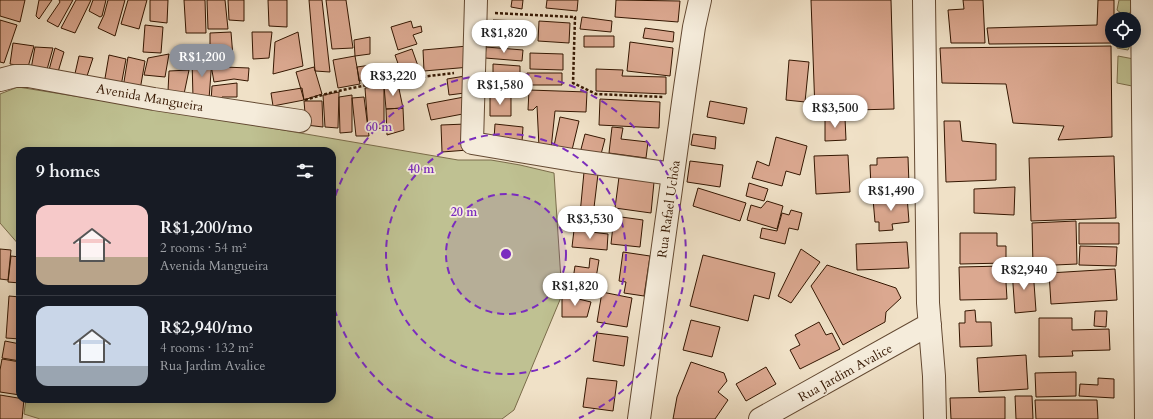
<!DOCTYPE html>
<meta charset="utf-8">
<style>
:root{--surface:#171b24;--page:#20242c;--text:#f1f3f6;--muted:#9ea1a6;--line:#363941;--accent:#8c9099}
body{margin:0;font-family:Cardo,serif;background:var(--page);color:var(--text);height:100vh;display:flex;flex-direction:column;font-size:15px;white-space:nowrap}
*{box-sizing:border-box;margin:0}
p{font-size:13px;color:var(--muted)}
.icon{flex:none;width:22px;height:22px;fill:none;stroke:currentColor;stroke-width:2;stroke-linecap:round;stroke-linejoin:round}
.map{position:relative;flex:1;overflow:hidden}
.sheet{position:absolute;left:16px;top:147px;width:320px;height:256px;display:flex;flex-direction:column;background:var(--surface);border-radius:12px;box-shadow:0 2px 10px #0003}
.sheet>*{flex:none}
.controls{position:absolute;left:1105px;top:12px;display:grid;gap:8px}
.controls a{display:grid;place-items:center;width:36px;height:36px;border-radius:50%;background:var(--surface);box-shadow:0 2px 10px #0003;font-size:20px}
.price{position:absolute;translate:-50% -34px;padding:0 9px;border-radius:14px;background:#fff;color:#222;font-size:13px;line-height:26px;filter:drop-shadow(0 1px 2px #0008)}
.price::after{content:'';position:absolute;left:50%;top:24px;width:12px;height:9px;margin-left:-6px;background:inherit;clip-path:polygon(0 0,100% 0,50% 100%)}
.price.selected{background:var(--accent);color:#fff}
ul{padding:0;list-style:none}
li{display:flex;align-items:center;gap:12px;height:100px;padding:0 20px}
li+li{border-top:1px solid var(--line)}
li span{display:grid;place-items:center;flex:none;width:112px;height:80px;border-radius:12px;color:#555}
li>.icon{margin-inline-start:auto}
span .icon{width:48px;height:48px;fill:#fffc;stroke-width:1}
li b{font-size:17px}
h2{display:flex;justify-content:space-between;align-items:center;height:48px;padding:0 20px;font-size:17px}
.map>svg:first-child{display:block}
.green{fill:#bfc192;stroke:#7a6c4a}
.building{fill:#dba890;stroke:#341601}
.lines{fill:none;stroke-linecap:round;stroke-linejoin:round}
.minor-casing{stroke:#634932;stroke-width:24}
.path{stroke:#341601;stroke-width:2.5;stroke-dasharray:3 2;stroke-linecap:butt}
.minor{stroke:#f5ecdb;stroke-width:22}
.ring{fill:none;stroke:#7b2cbf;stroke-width:2;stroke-dasharray:7 5}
.labels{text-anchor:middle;stroke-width:3.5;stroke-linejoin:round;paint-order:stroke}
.street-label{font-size:13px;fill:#341601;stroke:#f5ecdb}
.centre{fill:#7b2cbf;stroke:#f5ecdb;stroke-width:2}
.ring-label{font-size:12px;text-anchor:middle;font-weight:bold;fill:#7b2cbf;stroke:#f5ecdb;stroke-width:3.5;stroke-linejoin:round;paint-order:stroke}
</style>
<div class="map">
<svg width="1153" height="419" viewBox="0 0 1153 419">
<rect width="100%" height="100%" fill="#f0e1c7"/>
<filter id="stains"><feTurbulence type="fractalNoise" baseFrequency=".005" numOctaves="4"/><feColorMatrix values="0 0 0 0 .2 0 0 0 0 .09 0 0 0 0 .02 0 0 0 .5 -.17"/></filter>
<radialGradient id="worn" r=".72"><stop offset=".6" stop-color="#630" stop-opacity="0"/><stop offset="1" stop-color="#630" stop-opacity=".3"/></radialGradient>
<path class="green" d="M1119,0H1135L1137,7L1128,14H1122L1117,10Z
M1117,41H1132L1128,50L1117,48Z
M1118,56L1139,60L1132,86L1117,83Z
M18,87L224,120L458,160H491L520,165L554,173L562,295L514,410L502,419H40L24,414L26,399H332V151H20V246L0,223V94Z"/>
<path class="building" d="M0,0H25L20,22L0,16Z
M39,0H52L39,19L36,16Z
M59,0H73L58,27L47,21L60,2Z
M76,0H91L75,33L61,28Z
M93,0H106L102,16L100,17L89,11Z
M108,0H125L115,36L98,28L104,15Z
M128,0H147L139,29L121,24Z
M150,0H168L167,23L150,21Z
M184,0H205L206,33H186Z
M207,0H225L228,29H208Z
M228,0H244V21L229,20Z
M268,0H287V27L269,26Z
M309,0H322L330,72L315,71Z
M326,0H346L353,48L332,49Z
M512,0H523L522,9L511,7Z
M547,0H578L577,11L546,8Z
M616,0L680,1L678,22L615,17Z
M811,0H891L894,109L815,111Z
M963,0H983L985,43H951L948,10L964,9Z
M1098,0H1114V19H1112V41H1113V43L989,44L987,28L1097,25Z
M582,17L612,21L611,32L580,29Z
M0,20L17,25L4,63L0,62Z
M493,20L522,21L523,24L531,25L530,41L492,39Z
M411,21L413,28L421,26L422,32L413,35L417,44L398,50L391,27Z
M539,21L570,23L569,43L538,41Z
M145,25L163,27L161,53L143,52Z
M645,28L674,32L673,42L643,38Z
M231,32L233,57L223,59L220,55L210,54V33Z
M252,32H272L269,58L253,59Z
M298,32L303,66L273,74L275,42Z
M584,36H614V47H584Z
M370,37V54L355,56L354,40Z
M630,42L673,48L670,76L627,71Z
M13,43L34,46L28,67L10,64Z
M468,46L470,67L424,71L423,50Z
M1111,46L1112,137L1058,140L1064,126L1013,123L1006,84L942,83L940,48Z
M35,47L53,48L46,73L31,69Z
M486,47L523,50L522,61L485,58Z
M55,48L64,52L58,72L49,70Z
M412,49L419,69L402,75L395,55Z
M530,53L563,54V70L530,69Z
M169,54L165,77L144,75L148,58Z
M109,55L126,59L121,86L104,84Z
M79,56L93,58L85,82L74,78Z
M355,56L360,84L338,88L333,60Z
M128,57L145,61L140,90L123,88Z
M192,59H212L209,99L193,98Z
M789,60L809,62L805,102L786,100Z
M224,63V67L249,68L248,81L234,79L214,82L211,65Z
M493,64L520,66V81L493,80Z
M371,65L373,79L359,81L357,67Z
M314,67L322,94L304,100L296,72Z
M596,69L623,70L622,76L666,77V94L596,91Z
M189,70L184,94L168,91L169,71Z
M527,73H562V85H527Z
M465,76L473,92L449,95L447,79Z
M237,83V97H222L219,104L211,102L212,86Z
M398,84L403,108L386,109L384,86Z
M384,86V128L368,129L365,88Z
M302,88L304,100L273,106L271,93Z
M529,90L587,92L586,112L555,111L551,149L539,147L537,106L533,110H528Z
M339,92L338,128L325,127L323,95Z
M352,95V132L340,133L339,97Z
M490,96H511V116H490Z
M364,97L369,136H356L352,98Z
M464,97L468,113L431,120L427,104Z
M600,99L660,102L659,128L599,125Z
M304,101H322L323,127L306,125Z
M710,101L747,108L744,124L707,117Z
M403,108L404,130L387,135L386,109Z
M560,117L579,121L572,150L554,146Z
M825,118H845L846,140L825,141Z
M944,121H960L962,141L996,144V180L946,182Z
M466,124L468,150L442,152L441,125Z
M495,124L523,127L522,142L494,139Z
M612,127L623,128L621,139L648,142L646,158L609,153Z
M585,134L605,139L600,158L580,153Z
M693,134L716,137L715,149L691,145Z
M776,137L807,146L800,175L786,171L782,186L752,178L757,161L769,166Z
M848,155L850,192L816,194L814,156Z
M1114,156L1116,218L1031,221L1029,158Z
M908,157L909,185L871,187L870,165H877V158Z
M690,161L723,165L720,187L687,182Z
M584,172L598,174L593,216L580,214Z
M619,177L654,182L651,213L615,208Z
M749,183L768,189L764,201L746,196Z
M1015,187L1014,215L974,213V189Z
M698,188L746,203L740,221L693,206Z
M907,196L909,222L892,224L893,230L879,231V222H875L873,199Z
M767,201L783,206L777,229L747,220L751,205L761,208Z
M791,210L802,213L798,230L789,228L785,244L760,238L762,228L777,231L782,213L789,215Z
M614,216L643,220L640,247L611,244Z
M1076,221L1077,264L1033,266L1032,223Z
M1079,223H1119V244H1079Z
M574,230L608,234L607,250L572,247Z
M960,233H997V246H1006V263L960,264Z
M907,242L909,268L857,270L856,244Z
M1080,246L1117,247L1116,266L1079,265Z
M0,249L11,250L8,280L0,279Z
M801,249L820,262L791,303L778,296Z
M623,252L650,256L644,296L624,293L626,282L619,281Z
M703,255L775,273L769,299L754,295L748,321L690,306Z
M11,256L20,257V283L8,282Z
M590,258L599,260L594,290L572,286L575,266L589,268Z
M827,265L896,288L901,298L886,312L885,322L843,345L811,286Z
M1005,266L1007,299L960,300L959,267Z
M1033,269L1036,311L1015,313L1012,270Z
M1115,269L1117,300L1051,304L1049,273Z
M602,292L632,298L627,327L597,322Z
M562,295L591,302L587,317H562Z
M9,296L20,297V339L6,338Z
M975,310L976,322H991L992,346L960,347L959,323H965V311Z
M1095,311H1107L1106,327L1094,326Z
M1039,318H1072V330L1109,329L1110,350L1072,351L1073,356L1039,357Z
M691,320L720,327L712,357L683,350Z
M819,322L826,335L832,333L840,349L800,369L790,350L800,345L795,335Z
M597,333L628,337L624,366L593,361Z
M5,341L20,344V361L2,358Z
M1026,355L1028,389L979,392L977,358Z
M2,359L20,362V395L0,392V370Z
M691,362L724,373L727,381L718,392L728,400L715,419H673L677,397Z
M766,367L776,384L746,401L736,384Z
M1076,372V396L1036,397L1035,373Z
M587,378L617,381L613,411L583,407Z
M1098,378L1114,379V398L1079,396L1080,384L1098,385Z
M0,395L24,399L22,419H0Z
M1015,396H1032L1033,419H1016Z
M1005,397V419H951L950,398Z
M1035,400H1097L1098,419H1036Z"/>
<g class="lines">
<g class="minor-casing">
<path id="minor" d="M476,0L472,143L573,160L673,174
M924,0L928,303L934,376L935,419
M1142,0L1146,419
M0,80L15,76H28L154,99L300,121
M639,419L685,88L694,27L700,0
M760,419L930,324"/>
</g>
<path class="path" d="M495,13L575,17L573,83L596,94L663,97
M305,100C353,85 404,79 454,73"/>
<use href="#minor" class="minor"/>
</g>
<circle cx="506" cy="254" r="60" fill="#7b2cbf" fill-opacity=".12"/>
<g class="ring">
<circle cx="506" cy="254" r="60"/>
<circle cx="506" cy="254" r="120"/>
<path d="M433 418A180 180 0 0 1 332 301M332 207A180 180 0 1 1 579 418"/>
</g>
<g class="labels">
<g class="street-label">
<text transform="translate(150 97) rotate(10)" y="5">Avenida Mangueira</text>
<text transform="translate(668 209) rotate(-82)" y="5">Rua Rafael Uchôa</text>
<text transform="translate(845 372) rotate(-29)" y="5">Rua Jardim Avalice</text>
</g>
</g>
<circle cx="506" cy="254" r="6" class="centre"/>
<g class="ring-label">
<text x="379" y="131">60 m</text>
<text x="421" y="173">40 m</text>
<text x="464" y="216">20 m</text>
</g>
<rect width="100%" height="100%" filter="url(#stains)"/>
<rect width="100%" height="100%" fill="url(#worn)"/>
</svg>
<div class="controls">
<a><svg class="icon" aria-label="locate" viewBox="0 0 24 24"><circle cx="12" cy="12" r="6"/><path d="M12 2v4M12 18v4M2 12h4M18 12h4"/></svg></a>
</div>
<b class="price" style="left:504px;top:54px">R$1,820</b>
<b class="price selected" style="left:202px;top:78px">R$1,200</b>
<b class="price" style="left:393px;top:97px">R$3,220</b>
<b class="price" style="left:500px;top:106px">R$1,580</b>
<b class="price" style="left:835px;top:129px">R$3,500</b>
<b class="price" style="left:891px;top:212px">R$1,490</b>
<b class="price" style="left:590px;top:240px">R$3,530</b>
<b class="price" style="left:1024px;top:291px">R$2,940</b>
<b class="price" style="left:575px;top:307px">R$1,820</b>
<section class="sheet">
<h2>9 homes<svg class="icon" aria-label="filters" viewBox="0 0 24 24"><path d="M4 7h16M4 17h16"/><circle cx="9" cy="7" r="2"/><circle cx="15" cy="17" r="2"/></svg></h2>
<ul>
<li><span style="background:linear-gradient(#f6c9c9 65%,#b9a48a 0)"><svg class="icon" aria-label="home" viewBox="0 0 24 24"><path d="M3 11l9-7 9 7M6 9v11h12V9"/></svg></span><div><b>R$1,200/mo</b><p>2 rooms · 54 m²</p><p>Avenida Mangueira</p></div></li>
<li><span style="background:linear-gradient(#c9d6e8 75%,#9aa5b1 0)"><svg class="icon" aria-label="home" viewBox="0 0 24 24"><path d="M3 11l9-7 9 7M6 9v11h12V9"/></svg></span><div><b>R$2,940/mo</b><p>4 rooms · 132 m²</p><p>Rua Jardim Avalice</p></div></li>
</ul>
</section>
</div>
